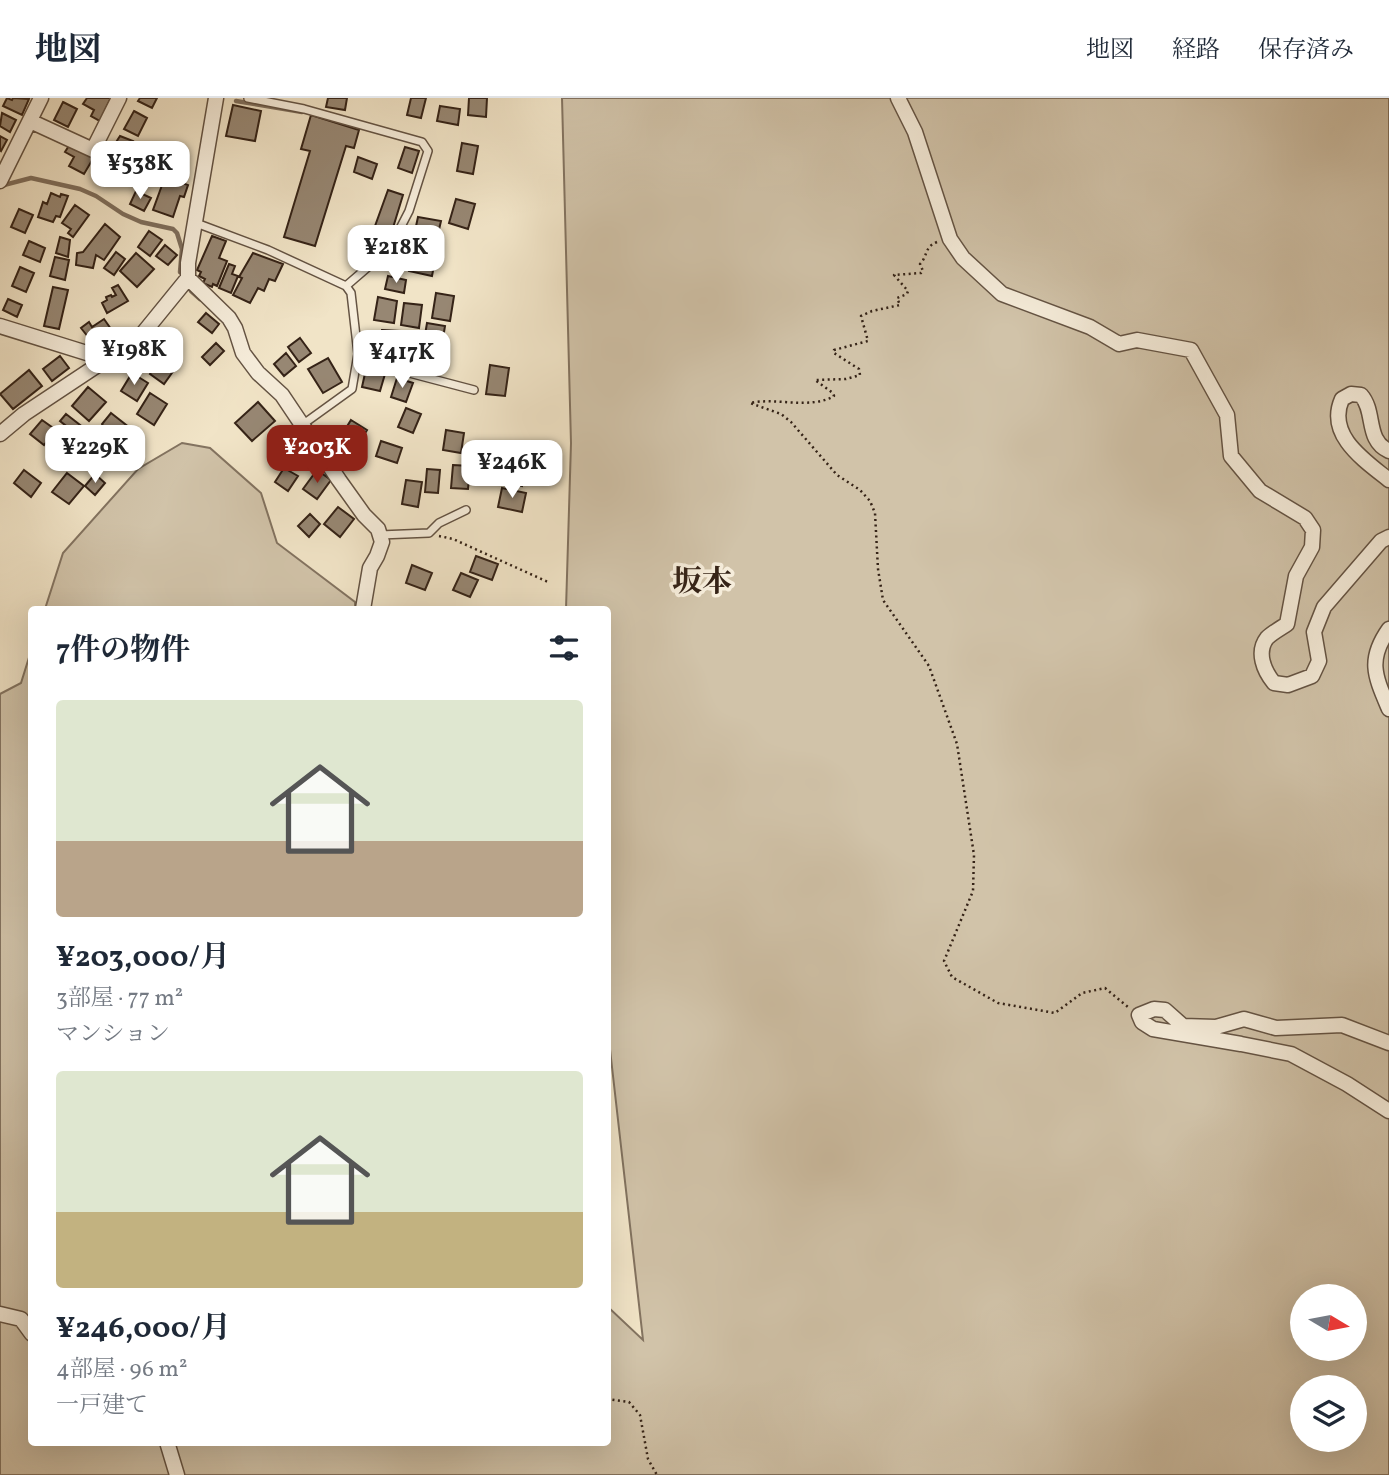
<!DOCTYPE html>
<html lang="ja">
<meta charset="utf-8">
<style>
:root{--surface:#fff;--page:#f6f6f7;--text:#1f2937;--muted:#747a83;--line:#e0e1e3;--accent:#8f2418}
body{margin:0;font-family:Vollkorn,"Noto Serif JP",serif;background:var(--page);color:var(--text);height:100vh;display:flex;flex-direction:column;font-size:26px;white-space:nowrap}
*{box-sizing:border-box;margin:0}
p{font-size:23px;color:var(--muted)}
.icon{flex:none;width:38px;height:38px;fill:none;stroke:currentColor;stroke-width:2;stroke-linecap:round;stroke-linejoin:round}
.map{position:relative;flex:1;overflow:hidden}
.drawer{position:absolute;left:28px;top:508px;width:583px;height:840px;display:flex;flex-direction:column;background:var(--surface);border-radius:7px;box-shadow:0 7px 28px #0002}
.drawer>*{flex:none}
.needle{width:46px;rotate:100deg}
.fabs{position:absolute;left:1290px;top:1186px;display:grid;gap:14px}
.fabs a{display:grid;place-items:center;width:77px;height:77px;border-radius:50%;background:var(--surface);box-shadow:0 7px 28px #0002;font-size:35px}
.price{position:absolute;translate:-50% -60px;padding:0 16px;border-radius:14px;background:#fff;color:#222;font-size:23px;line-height:46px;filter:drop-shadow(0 2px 4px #0008)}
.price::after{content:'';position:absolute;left:50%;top:42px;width:21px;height:16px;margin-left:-10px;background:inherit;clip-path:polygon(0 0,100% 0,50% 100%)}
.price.on{background:var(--accent);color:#fff}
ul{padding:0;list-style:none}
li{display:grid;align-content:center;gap:14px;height:371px;padding:0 28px}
li span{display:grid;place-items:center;height:217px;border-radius:7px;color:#555}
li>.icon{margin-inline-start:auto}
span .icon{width:126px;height:126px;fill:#fffc;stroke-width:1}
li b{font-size:30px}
h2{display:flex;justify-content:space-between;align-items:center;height:84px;padding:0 28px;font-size:30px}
header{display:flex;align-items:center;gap:42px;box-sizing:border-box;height:98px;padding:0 35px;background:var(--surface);border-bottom:2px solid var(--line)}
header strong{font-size:33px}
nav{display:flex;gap:38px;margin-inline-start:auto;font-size:24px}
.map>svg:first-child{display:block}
.green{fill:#d1c3a9;stroke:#837360;stroke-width:2;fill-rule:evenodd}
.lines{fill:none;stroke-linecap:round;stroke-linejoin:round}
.stream{stroke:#7f6f5d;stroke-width:4.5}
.building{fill:#978773;stroke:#352317;stroke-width:2}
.service-casing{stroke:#645343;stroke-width:10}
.minor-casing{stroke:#645343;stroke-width:17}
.path{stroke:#352317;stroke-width:2.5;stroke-dasharray:2 3.5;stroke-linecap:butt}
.service{stroke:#f6eddb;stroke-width:7}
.minor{stroke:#f6eddb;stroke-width:14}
.labels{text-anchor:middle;stroke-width:7;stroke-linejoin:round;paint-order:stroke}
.quarter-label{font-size:30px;font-weight:bold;fill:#352317;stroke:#f6eddb}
</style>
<header>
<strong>地図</strong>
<nav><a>地図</a><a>経路</a><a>保存済み</a></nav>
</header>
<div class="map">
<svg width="1389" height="1377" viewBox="0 0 1389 1377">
<rect width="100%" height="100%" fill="#f1e4c7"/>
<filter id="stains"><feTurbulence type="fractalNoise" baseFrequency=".00286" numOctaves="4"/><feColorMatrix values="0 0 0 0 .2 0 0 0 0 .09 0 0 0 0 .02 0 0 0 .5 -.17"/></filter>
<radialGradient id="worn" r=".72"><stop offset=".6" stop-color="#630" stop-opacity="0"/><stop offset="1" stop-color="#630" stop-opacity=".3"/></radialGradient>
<path class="green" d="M562,0H1389V1377H0V596L21,585L31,553L32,1344H607V1208L643,1242L607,925V511H566L571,345ZM1302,1199H1354V1251H1302ZM1302,1290H1354V1342H1302Z
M182,345L210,350L261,395L277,445L355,504V511H45L63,455L138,371Z"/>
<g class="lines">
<path class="stream" d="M236,3L302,14
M0,88L31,80L80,91L96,98L123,116L141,124L173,131L177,135L182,151L180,174
M191,193L200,201"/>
</g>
<path class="building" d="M7,0L12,2L13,0L29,1L22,17L3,8Z
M87,0H111L100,23L91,18L94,12L83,6Z
M140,0H157L152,10L138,3Z
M328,0H347L345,12L326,9Z
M411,0H426L421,20L407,17Z
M469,0H487L486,19L468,17Z
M63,4L77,11L68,29L54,22Z
M233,7L261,13L255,43L226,38Z
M440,8L460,11L458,27L437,23Z
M134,13L147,20L138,38L124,31Z
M2,15L16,22L10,34L0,28Z
M311,17L359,32L354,50L346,48L315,148L284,139L310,53L301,51Z
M0,38L7,42L1,53L0,52Z
M120,38L133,43L125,60L113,55L115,49H113Z
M462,45L478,48L473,76L457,73Z
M70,46L94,59L84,76L69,68L74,59L65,54Z
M405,49L419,53L412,75L398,70Z
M111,58L125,65L116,83L102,76Z
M358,59L377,66L372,81L354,74Z
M165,79L188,87L184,99L180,98L173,119L153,112Z
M388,92L403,97L392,133L375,128Z
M136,93L151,100L144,113L130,106Z
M51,95L60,99L61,96L68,98L60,119L56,118L53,124L38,119L43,104L47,106Z
M456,101L475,106L468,131L449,125Z
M75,107L89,117L73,139L68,135L71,131L62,125Z
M19,111L33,117L25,135L11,129Z
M418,119L441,123L438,136L415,133Z
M105,126L120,139L104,162L96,157L93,170L76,167L77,155L83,154Z
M149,133L162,142L150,158L138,149Z
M212,138L226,143L219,160L227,163L217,188L213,186L212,189L203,185L205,181L199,178L201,174L197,172Z
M60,139L70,142L68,159L56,155Z
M29,143L45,150L40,164L23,157Z
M165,147L177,157L168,167L156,158Z
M414,147L437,152L432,178L409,173Z
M116,154L125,161L114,177L104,170Z
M136,155L154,171L137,189L120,173Z
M253,155L283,166L275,183L269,181L264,193L258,190L250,205L233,197L242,180L239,179Z
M55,159L69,162L65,182L50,178Z
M229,166L235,168L232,176L238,178L231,195L219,190Z
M20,169L34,175L26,194L12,188Z
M388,178L406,182L404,195L385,191Z
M118,187L128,203L107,215L102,205L107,202L106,199L111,197L112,199L116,197L112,190Z
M53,189L68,192L59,231L44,228Z
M436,195L454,198L450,223L432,220Z
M378,199L397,203L394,225L374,222Z
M8,201L22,207L17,219L3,212Z
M404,205L422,207L419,230L401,227Z
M206,215L219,226L212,235L198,224Z
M104,221L118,241L100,254L81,230L89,224L92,229Z
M427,225L445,228L443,240L425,237Z
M382,232L400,233L398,252L380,250Z
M300,240L311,255L299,264L288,249Z
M216,245L224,253L210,267L202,259Z
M164,255L179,265L164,286L150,276Z
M286,255L296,268L284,278L274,266Z
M60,258L69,270L52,283L43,271Z
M328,260L342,284L323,295L308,271Z
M490,267L509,270L505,298L486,296Z
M366,271L385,276L380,293L362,289Z
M29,272L42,288L13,311L0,296Z
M132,275L148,285L137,303L121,293Z
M397,280L413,285L406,304L391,299Z
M88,289L106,304L89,323L72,308Z
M150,295L167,306L154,327L137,316Z
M258,304L275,323L252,343L235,325Z
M406,310L421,316L413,335L398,329Z
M111,315L130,330L105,361L95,353L108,336L102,326Z
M66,316L89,334L73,354L60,344L70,331L60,323Z
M42,322L56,332L44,347L30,336Z
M351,322L367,332L359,345L343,335Z
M446,332L464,335L461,355L443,352Z
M381,343L402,350L397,365L376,358Z
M506,360L527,364L522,388L501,384Z
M453,367L470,368L468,391L451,390Z
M284,370L298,378L288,393L275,384Z
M427,371L440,372L438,395L425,394Z
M24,372L41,385L31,399L14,385Z
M317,372L331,382L317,401L303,391Z
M67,375L84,388L69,406L52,394Z
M95,376L105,385L95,397L85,388Z
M406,382L422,384L418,409L402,406Z
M502,390L526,395L522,414L498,409Z
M338,409L354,421L340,439L324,426Z
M310,416L320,426L309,439L298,428Z
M476,458L498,466L492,482L470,474Z
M412,467L432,475L425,492L406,485Z
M461,475L478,482L470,499L453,492Z"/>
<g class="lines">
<g class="service-casing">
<path id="service" d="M248,0L304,11L422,44L428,53L409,113L390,150L346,188
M196,125L268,152L346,188L351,195L358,256L364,263L474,292
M302,327L352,291L358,256
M380,437L429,435L439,425L466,412"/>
</g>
<g class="minor-casing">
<path id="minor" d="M216,0L188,165V180L229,220L235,230L243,255L258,275L282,297L339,382L364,417L378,431L382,444L377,458L370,470L363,511
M898,0L915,34L950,141L963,160L1002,196L1090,229L1119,246L1137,242L1191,252L1227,317L1231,358L1260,393L1305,420L1313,432L1312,449L1296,478L1287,526C1281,530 1272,535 1267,540C1256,554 1264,573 1274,585L1288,587L1312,578L1319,563L1314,534L1324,509L1381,443L1389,439
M30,23L93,52L119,0
M0,83L41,0
M0,228L106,261
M0,336L24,316L140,239L188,180
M1389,353C1365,342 1376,314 1361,297L1351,296L1342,301C1326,337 1364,362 1389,382
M1389,531C1367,562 1375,578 1389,611
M1389,945L1342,927L1276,930L1244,921L1216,929L1183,928L1165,912L1154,911L1139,917L1142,924L1153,931L1241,946L1291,956L1347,986L1389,1013
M0,1216L21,1221L32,1236
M167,1344L177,1377"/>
</g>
<path class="path" d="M937,144C924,149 928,158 920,166L923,173L921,175L894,177L908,193L907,196L897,200L900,207L872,213L861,218L868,243L834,252V255L859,271L860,277L846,281L815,282L833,295L834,298C810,312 776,299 750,305L781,316L791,324L837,377L860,392L870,403L875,415L878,471L883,502L929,568L957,646L974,757L973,793L944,863L952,879L998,905L1055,915L1082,895L1105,890L1128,909
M439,438L453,441L548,484
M607,1301L629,1304L640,1317L648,1361L657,1377"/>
<use href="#service" class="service"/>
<use href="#minor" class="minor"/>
</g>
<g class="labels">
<g class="quarter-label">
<text x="702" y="493">坂本</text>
</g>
</g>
<rect width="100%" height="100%" filter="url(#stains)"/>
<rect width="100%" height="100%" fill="url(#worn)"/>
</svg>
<div class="fabs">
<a><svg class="needle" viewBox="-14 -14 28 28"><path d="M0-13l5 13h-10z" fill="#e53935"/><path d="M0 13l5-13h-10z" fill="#747a83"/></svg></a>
<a><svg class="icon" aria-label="layers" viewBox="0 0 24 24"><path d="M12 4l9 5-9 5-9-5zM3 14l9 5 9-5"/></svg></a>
</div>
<b class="price" style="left:140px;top:103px">¥538K</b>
<b class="price" style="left:396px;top:187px">¥218K</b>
<b class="price" style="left:134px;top:289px">¥198K</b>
<b class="price" style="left:402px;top:292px">¥417K</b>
<b class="price" style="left:95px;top:387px">¥229K</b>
<b class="price on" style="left:317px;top:387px">¥203K</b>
<b class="price" style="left:512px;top:402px">¥246K</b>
<section class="drawer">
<h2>7件の物件<svg class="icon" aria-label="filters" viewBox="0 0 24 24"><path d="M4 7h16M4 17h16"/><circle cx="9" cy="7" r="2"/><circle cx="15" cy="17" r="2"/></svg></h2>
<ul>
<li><span style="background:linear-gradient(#dfe7d0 65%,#b9a48a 0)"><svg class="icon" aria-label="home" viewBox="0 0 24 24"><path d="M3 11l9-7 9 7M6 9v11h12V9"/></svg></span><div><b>¥203,000/月</b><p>3部屋 · 77 m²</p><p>マンション</p></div></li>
<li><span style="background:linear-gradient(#dfe7d0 65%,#c2b280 0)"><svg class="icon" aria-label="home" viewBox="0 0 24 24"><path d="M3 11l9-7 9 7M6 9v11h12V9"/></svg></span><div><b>¥246,000/月</b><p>4部屋 · 96 m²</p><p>一戸建て</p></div></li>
</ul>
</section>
</div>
